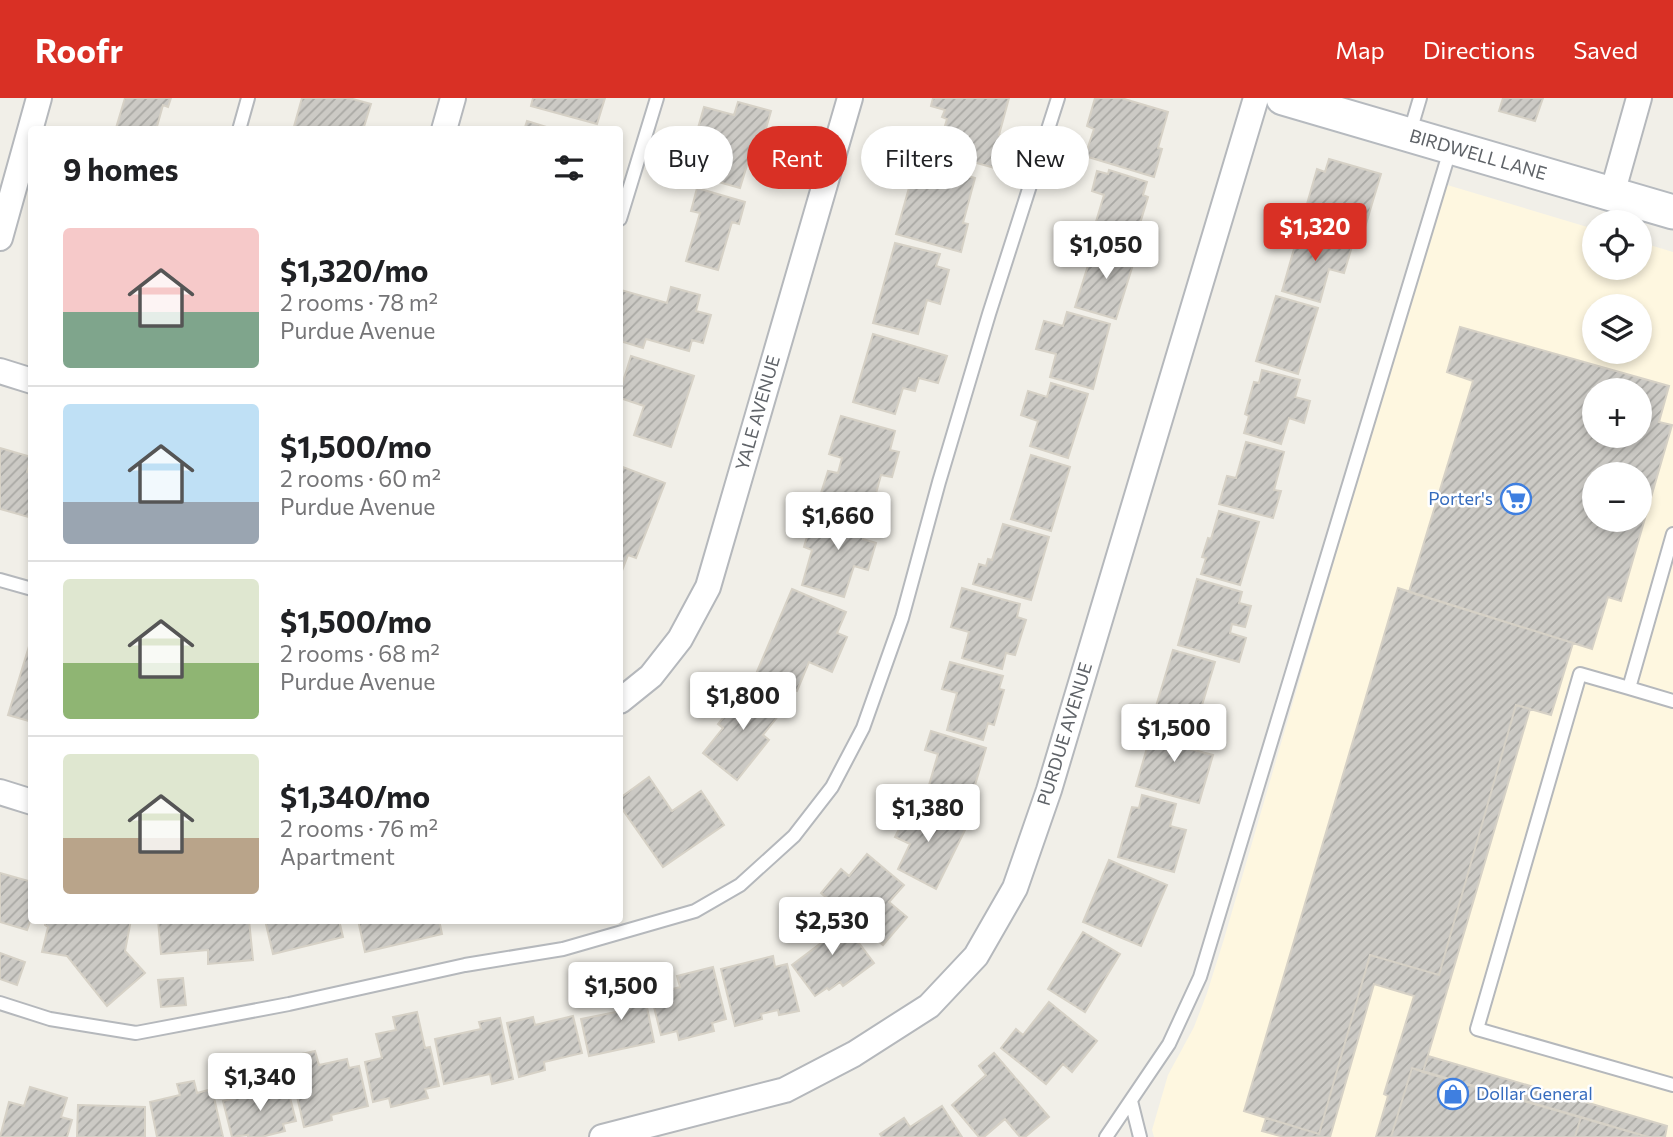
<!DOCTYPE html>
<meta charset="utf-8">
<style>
:root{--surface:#fff;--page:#f6f6f6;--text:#202124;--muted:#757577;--line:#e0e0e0;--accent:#d93025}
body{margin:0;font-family:Commissioner,sans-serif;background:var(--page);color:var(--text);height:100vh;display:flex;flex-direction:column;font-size:26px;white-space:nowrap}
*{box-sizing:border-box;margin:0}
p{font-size:23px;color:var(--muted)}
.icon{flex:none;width:38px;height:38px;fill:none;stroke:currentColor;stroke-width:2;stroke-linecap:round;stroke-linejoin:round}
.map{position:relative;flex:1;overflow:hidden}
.drawer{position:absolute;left:28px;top:28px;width:595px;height:798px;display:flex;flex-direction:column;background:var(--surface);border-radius:7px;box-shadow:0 4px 10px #0003}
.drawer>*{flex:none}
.hud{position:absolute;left:644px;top:28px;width:665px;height:63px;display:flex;gap:14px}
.tools{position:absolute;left:1582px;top:112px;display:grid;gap:14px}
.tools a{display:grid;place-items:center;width:70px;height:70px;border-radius:50%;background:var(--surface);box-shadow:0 4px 10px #0003;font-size:35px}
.price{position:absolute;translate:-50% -60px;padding:0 16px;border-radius:7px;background:#fff;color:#222;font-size:23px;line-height:46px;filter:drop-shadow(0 2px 4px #0008)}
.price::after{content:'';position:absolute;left:50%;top:42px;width:21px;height:16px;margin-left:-10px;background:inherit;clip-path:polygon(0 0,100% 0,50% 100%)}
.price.active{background:var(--accent);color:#fff}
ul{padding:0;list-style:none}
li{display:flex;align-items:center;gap:21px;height:175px;padding:0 35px}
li+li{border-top:2px solid var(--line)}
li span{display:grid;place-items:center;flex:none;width:196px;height:140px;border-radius:7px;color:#555}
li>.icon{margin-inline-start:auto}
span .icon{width:84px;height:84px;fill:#fffc;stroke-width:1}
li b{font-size:30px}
h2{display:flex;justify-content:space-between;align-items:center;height:84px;padding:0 35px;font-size:30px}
.tag{padding:0 24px;border-radius:32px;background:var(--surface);box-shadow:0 4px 10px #0003;font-size:24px;line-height:63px}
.tag.active{background:var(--accent);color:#fff}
header{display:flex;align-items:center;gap:42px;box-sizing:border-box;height:98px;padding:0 35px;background:var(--accent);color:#fff}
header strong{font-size:33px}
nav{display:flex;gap:38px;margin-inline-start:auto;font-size:24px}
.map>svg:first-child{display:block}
.commercial{fill:#fef7e0;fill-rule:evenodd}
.building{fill:url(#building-hatch);stroke:#d6d1c6;stroke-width:2;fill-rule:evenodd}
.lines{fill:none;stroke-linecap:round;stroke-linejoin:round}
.lane-casing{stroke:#b5b8bc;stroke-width:16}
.street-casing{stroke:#b5b8bc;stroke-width:28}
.secondary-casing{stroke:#b6babf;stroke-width:37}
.lane{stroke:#fff;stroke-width:12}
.street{stroke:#fff;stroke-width:24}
.secondary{stroke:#fff;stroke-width:33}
.labels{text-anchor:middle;stroke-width:5;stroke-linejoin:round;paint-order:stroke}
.street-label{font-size:18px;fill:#5f6368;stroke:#fff}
.shop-label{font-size:18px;fill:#366cbe;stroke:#fff;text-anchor:end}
</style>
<header>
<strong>Roofr</strong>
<nav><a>Map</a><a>Directions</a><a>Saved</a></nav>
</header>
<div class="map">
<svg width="1673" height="1039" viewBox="0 0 1673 1039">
<defs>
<pattern id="building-hatch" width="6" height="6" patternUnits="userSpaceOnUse" patternTransform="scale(1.75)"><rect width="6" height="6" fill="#cccac5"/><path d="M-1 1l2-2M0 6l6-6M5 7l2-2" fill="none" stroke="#a9a8a4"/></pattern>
</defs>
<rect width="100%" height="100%" fill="#f1efe8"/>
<path class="commercial" d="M1444,86L1594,131V170H1640V144L1673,154V1039H1154L1152,1032L1168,977L1194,929L1207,895L1224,841ZM1594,208H1640V254H1594ZM1594,292H1640V338H1594ZM1594,376H1640V422H1594Z"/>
<path class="building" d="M125,0H171L168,9L163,7L156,32H120L116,30Z
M302,0H349L371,6L363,32H293Z
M533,0H605L597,26L531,8Z
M933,0H1009L999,37L1002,38L1001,43L1027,50L1020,77L937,54L947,21L942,19L945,12L931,8Z
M1095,0H1121L1168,14L1158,50L1162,51L1154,79L1085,58L1094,31L1087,28Z
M1503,0H1543L1535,23L1499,13Z
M738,4L771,13L756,66L748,64L740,90L701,79L710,48L694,44L704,9L734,17Z
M527,23L556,32H524Z
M921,57L959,67L957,75L975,80L963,125L968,126L961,154L896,136L914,72L917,73Z
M1329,61L1381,76L1362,139L1310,124L1315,108L1307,106L1317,71L1325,74Z
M1109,72L1147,84L1143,97L1148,99L1138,132L1133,131L1128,147L1092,137L1104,97L1092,93L1097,73L1108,76Z
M697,90L745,104L739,126L732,124L718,172L686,163L700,115L691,113Z
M1300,130L1353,145L1344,175L1329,171L1320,204L1282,193Z
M895,145L940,156L936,168L949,172L940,206L927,202L918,236L873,225Z
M1095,145L1136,157L1116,221L1075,209Z
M671,189L700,197L696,213L711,217L703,245L692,242L689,253L646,241L643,250L620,243L621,192L667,205Z
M1276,198L1318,210L1298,276L1256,263Z
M1067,214L1110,226L1093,291L1050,279L1056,256L1036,251L1044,223L1063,228Z
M1460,229L1669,288L1659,324L1672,327L1621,503L1608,499L1592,551L1409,494L1473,283L1447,274ZM1594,292H1640V338H1594ZM1594,376H1640V422H1594Z
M873,236L947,258L938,285L919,280L915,293L903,290L895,316L853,304Z
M631,258L694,278L671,349L634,337L644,308L620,300V293Z
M1262,272L1300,282L1295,299L1310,303L1304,325L1289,320L1281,346L1244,335L1249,318L1245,316L1254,284L1259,285Z
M1051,285L1088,296L1068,360L1030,348L1038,323L1021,317L1028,293L1047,299Z
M841,318L895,333L890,352L899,354L892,379L881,377L872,410L821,395L828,373L838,375L842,360L829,356Z
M1246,344L1284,354L1274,392L1281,393L1273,420L1219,406L1227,378L1236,380Z
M0,350L31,359L27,374L32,376V420L0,411Z
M1031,357L1070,369L1051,433L1011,421Z
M620,368L665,385L636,460L628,457L620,478Z
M829,408L869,419L863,441L876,445L868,472L854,468L844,499L802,487L812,452L804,449L809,432L822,435Z
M1219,413L1259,424L1240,487L1201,476L1206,460L1202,459L1208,440L1211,441Z
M1003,426L1049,439L1031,502L973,486L979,466L986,468L988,461L992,462Z
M1197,481L1242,494L1239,505L1251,508L1245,529L1232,526L1230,535L1246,540L1239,564L1178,547Z
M962,490L1020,506L1017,519L1026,522L1015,557L1006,555L1002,571L962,560L969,534L951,529Z
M1398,490L1573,545L1551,617L1516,607L1439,877L1370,857L1319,1036L1244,1013Z
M792,491L846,514L837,535L847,539L832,574L809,564L797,593L756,576Z
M30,545L32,546V624L8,617Z
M1173,552L1215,564L1196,627L1154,615Z
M950,564L1003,578L999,591L1004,592L994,627L988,625L983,642L947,632L957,595L942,591Z
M751,586L783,612L763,637L769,642L737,682L703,655L723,630L718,626Z
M1516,607L1530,611L1423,974L1412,970L1391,1039H1376L1388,998L1384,996L1414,898L1374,886L1330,1039H1284L1262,1033L1266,1020L1319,1036L1370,857L1439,877Z
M1155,622L1195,634L1190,651L1213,657L1199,705L1136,688Z
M931,633L986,650L967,714L925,701L938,656L925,652Z
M649,679L672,713L701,693L724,727L663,769L620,708V700Z
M1142,697L1176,706L1170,728L1186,732L1174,774L1118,759L1132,709L1139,710Z
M913,704L966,730L936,791L898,771L910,746L895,739Z
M867,756L904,787L889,804L907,819L883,847L821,795L841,771L849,778Z
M1109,762L1167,787L1141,848L1083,824Z
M0,775L32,784V818L27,832L0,824Z
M826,813L841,832L846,828L874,865L843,888L840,884L829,892L827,890L815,898L792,867L821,845L807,826Z
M46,822H131L125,853L145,875L107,908L67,858L42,854L48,829L45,827Z
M158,822H249L253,862L208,866V852L161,856Z
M265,822H339L343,839L273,856Z
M358,822H439L442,836L365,854Z
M1083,834L1120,856L1085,914L1048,891Z
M0,855L25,864L17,887L0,881Z
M773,858L775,869L787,866L799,913L779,917L778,912L761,916L762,921L735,928L721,871Z
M713,869L726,921L712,925L714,933L679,942L677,933L661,937L651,897L680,889L677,878Z
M640,874L654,944L589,958L581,921L626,912L619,878Z
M183,880L186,907L161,909L158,882Z
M1049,904L1097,943L1072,974L1063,966L1046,986L1001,950L1016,931L1023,937Z
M417,914L425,950L430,949L439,988L425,991L428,1000L391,1009L389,1000L373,1004L365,964L382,960L376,936L396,932L393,919Z
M573,918L582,955L544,964L545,972L519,979L507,925L533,919L535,927Z
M500,920L513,981L492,986L490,976L444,986L435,941L481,931L479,924Z
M315,953L319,967L347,961L349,970L359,968L368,1008L331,1017L332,1022L304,1029L288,959Z
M994,955L1049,1019L1025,1039H1020L1005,1021L984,1039H979L952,1007L986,977L979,968Z
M1428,958L1667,1028L1665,1039H1648L1423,974Z
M1412,970L1581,1019L1575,1039H1391Z
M194,983L197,995L212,991L223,1039H157L150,1004L180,997L177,986Z
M287,988L296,1023L283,1026L285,1033L261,1039H248V1037L232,1039L223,1003Z
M30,989L67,1000L61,1019L72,1022L67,1039H0L9,1004L24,1008Z
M78,1007L145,1009V1039H77Z
M942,1008L962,1039H882L880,1036L904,1020L910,1029Z
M1581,1019L1648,1039H1575Z"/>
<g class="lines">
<g class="lane-casing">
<path id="lane" d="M239,32L248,0
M1409,37L1420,0
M620,121L657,0
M1673,436L1629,590L1673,603
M0,482L32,491
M1629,590L1580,576L1477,931L1673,987
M0,905L50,921L136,935L289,906L465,867L563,851L695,813L740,787L794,738L832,689L863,630L902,520L939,384L989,216L1058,0
M1131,1003L1140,1039
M1106,1039L1169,946L1200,879L1451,49"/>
</g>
<g class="street-casing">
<path id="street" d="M444,32L453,0
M1612,96L1639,0
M0,140L39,0
M0,273L32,283
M620,603L651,578L680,541L708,489L850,0
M0,694L32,704
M602,1039L785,992L854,956L929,908L976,858L1015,790L1049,692L1256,0"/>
</g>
<g class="secondary-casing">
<path id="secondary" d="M1283,0L1673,114"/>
</g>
<use href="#lane" class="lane"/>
<use href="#street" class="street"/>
<use href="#secondary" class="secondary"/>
</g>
<defs>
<g id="supermarket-ring" transform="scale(1.575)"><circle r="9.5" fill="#fff" stroke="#3f7fe0" stroke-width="1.5"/><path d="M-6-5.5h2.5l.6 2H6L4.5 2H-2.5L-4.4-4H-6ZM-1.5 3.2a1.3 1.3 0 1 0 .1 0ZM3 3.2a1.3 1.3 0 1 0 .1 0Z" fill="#3f7fe0"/></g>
<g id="shop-ring" transform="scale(1.575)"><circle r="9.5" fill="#fff" stroke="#3f7fe0" stroke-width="1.5"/><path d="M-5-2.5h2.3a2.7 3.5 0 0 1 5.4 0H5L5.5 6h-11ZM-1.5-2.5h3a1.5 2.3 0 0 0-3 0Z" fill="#3f7fe0"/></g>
</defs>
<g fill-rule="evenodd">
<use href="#supermarket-ring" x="1516" y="401"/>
<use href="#shop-ring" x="1453" y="996"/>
</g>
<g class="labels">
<g class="street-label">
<text transform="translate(1478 57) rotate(16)" y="6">BIRDWELL LANE</text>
<text transform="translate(758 315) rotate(-74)" y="6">YALE AVENUE</text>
<text transform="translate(1065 636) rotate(-73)" y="6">PURDUE AVENUE</text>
</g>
<g class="shop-label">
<text x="1493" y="407">Porter's</text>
<text x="1476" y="1002" text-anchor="start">Dollar General</text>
</g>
</g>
</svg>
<div class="tools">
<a><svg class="icon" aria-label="locate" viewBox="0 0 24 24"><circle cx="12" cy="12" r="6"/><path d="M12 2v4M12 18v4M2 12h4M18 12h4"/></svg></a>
<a><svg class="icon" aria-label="layers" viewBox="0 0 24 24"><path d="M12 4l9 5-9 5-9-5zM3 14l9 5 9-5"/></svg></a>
<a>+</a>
<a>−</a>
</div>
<b class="price active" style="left:1315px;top:165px">$1,320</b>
<b class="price" style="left:1106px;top:183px">$1,050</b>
<b class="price" style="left:838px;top:454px">$1,660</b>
<b class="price" style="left:743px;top:634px">$1,800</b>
<b class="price" style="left:1174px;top:666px">$1,500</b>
<b class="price" style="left:928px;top:746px">$1,380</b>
<b class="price" style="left:832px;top:859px">$2,530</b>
<b class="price" style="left:621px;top:924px">$1,500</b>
<b class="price" style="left:260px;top:1015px">$1,340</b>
<div class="hud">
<a class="tag">Buy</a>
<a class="tag active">Rent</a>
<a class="tag">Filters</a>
<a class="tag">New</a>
</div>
<section class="drawer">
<h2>9 homes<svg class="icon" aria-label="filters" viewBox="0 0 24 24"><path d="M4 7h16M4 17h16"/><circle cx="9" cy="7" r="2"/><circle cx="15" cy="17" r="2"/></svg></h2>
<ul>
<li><span style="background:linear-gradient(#f6c9c9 60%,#7fa58c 0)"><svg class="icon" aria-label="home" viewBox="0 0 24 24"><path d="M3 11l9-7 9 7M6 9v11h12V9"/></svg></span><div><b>$1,320/mo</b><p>2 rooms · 78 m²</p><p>Purdue Avenue</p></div></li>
<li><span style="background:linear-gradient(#bfe0f5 70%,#9aa5b1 0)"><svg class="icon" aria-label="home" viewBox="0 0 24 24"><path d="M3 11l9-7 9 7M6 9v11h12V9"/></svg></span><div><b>$1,500/mo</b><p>2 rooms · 60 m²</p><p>Purdue Avenue</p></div></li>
<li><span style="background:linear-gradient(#dfe7d0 60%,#8fb573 0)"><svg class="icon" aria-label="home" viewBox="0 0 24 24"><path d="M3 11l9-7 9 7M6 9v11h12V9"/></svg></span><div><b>$1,500/mo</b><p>2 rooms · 68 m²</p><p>Purdue Avenue</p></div></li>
<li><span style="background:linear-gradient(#dfe7d0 60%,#b9a48a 0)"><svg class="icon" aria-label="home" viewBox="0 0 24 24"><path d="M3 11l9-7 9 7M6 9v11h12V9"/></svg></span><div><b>$1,340/mo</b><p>2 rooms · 76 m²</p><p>Apartment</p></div></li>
</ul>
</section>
</div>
